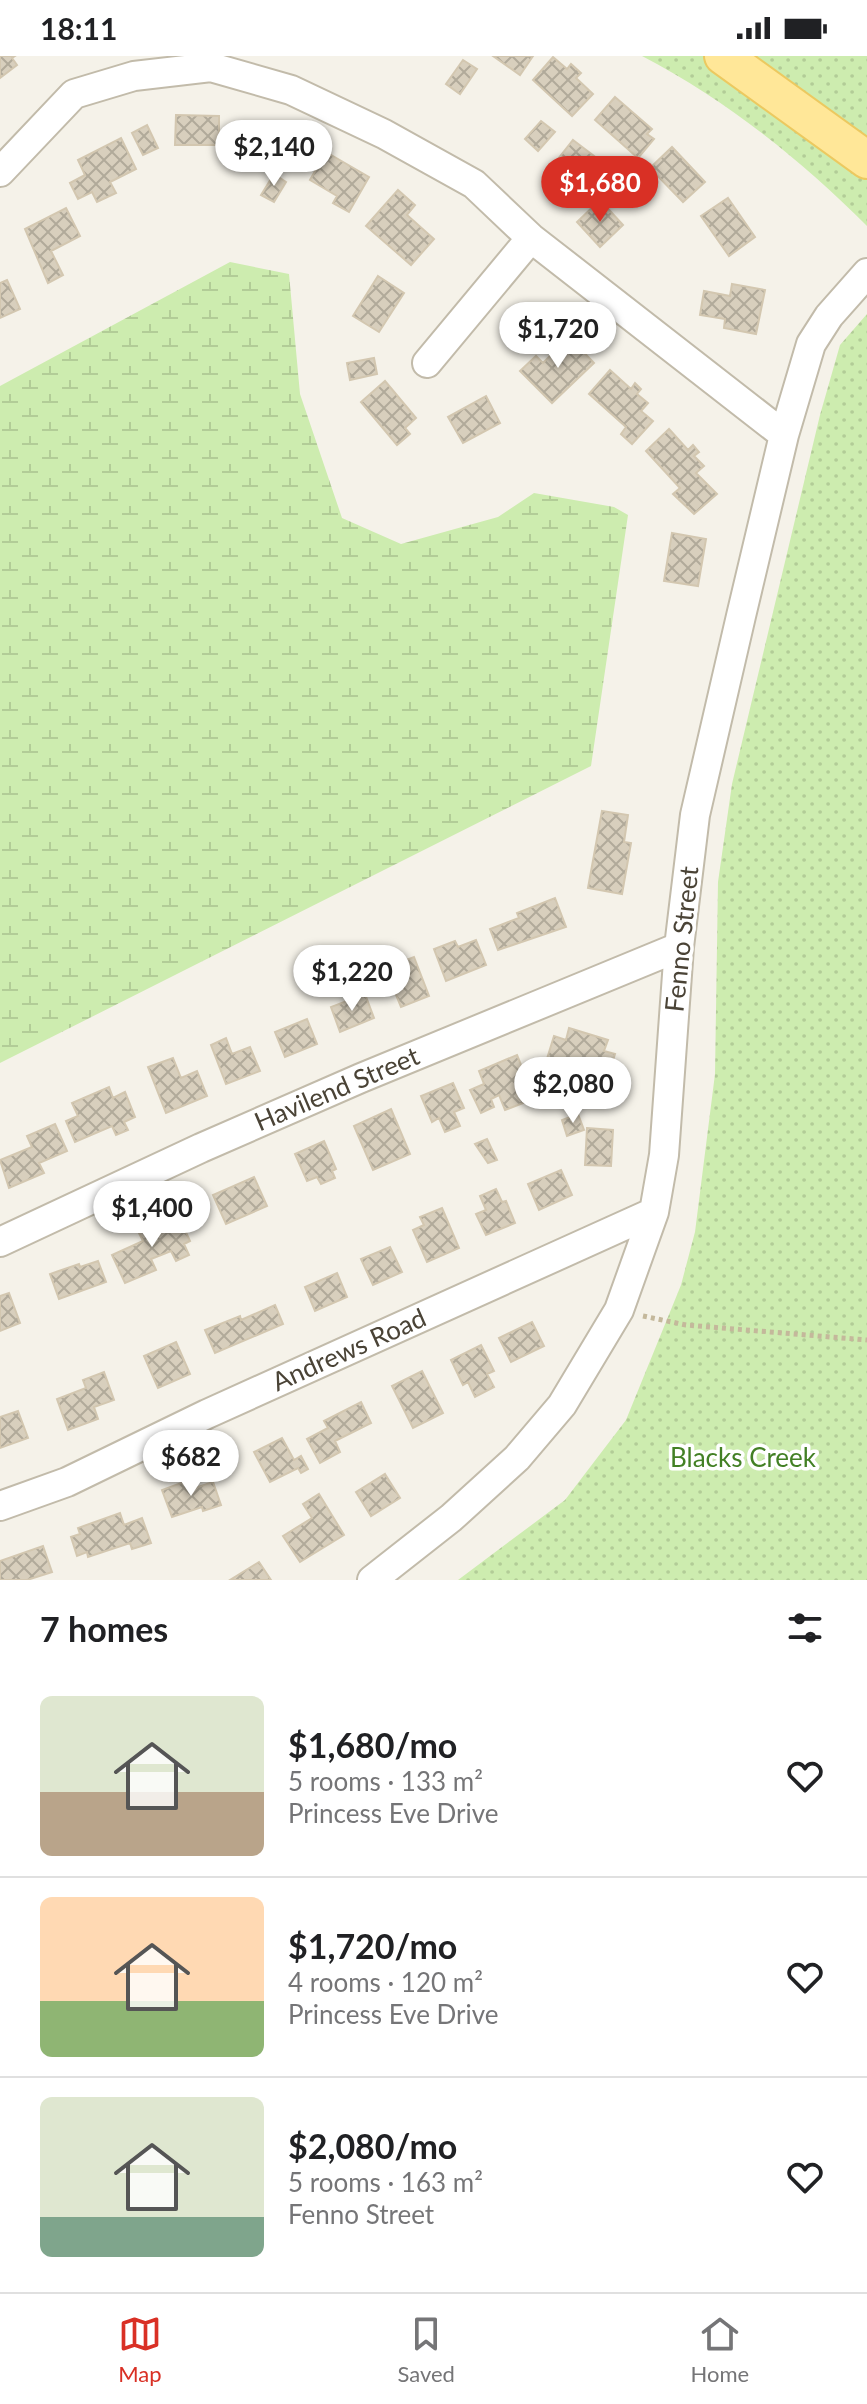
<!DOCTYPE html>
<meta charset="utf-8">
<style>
:root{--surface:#fff;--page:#f6f6f6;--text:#202124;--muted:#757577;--line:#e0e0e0;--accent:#d93025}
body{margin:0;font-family:Lato,sans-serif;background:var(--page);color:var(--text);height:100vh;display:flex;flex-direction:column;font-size:30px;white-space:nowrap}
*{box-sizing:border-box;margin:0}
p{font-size:26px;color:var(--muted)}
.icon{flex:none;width:44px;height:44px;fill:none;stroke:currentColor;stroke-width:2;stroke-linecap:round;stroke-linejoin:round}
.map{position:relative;height:1524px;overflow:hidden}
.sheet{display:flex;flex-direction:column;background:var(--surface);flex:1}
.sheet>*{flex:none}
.price{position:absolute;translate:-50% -68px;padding:0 18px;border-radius:28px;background:#fff;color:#222;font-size:26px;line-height:52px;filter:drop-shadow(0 2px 4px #0008)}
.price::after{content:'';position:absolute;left:50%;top:48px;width:24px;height:18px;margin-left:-12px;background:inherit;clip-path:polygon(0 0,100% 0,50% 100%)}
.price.selected{background:var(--accent);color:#fff}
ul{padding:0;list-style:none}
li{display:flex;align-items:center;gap:24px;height:200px;padding:0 40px}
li+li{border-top:2px solid var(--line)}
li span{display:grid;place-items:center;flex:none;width:224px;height:160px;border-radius:12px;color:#555}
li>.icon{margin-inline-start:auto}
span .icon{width:96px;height:96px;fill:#fffc;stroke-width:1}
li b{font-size:34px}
h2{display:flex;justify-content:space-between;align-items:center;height:96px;padding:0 40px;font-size:34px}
.status{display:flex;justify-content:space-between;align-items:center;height:56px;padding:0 40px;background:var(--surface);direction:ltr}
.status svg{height:22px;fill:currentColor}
.dock{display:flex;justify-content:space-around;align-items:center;height:112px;border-top:2px solid var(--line);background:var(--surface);font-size:22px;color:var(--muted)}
.dock a{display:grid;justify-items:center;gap:4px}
.dock .selected{color:var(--accent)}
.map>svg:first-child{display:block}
.wetland{fill:url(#wetland-marsh)}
.park{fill:url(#park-dots)}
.building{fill:url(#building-cross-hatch);stroke:#d3c7b0;stroke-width:2}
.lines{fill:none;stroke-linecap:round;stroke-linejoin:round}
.minor-casing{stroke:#c2bbaa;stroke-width:32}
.major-casing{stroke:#ecc960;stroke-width:40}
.path{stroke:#c4b89b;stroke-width:5;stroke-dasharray:4 4;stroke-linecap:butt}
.minor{stroke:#fff;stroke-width:28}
.major{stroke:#ffe798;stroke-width:36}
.labels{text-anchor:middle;stroke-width:7;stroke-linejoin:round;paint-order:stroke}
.street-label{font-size:26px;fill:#4a4336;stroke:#fff}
.park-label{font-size:26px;fill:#438025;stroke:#fff}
</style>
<div class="status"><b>18:11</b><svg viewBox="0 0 49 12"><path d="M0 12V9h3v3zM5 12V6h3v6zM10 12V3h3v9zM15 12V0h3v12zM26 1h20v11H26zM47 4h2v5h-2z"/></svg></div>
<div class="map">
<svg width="867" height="1524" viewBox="0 0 867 1524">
<defs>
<pattern id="wetland-marsh" width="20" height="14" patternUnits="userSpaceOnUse" patternTransform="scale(2)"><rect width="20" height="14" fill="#cdecaf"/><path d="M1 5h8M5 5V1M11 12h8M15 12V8" fill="none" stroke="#b2cc97"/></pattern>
<pattern id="park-dots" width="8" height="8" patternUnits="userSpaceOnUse" patternTransform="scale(2)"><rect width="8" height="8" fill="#cdecaf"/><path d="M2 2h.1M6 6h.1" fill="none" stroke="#b2cc97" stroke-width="1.8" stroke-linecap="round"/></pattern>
<pattern id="building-cross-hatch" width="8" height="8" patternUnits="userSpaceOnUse" patternTransform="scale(2)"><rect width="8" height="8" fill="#d8cfbd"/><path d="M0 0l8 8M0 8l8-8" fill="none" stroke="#b1aa9a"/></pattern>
</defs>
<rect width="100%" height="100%" fill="#f5f2e9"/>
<path class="wetland" d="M230,206L289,218L300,338L342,462L401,488L498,461L534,437L614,451L628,459L591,710L0,1007V330Z"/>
<path class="park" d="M642,0H867V170C801,104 725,43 642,0Z
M867,258V1524H458L565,1444L626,1364L681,1229L695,1176L715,1018L718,826L732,728L820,359L840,289Z"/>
<path class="building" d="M0,0H15L12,2L17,9L0,22Z
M493,0H533L520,19Z
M553,1L567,13L571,8L581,17L576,22L593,38L572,60L533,24Z
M463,4L477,13L460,38L446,28Z
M615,41L652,73L647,78L654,83L638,102L595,64Z
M176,59L219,60V89H175Z
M541,65L555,76L538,95L525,83Z
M147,69L158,92L143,99L132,77Z
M267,71L296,84L283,113L254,100Z
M121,82L136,113L110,126L116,137L97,146L92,136L78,143L70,127L85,119L78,104Z
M573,84L594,100L575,125L554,108Z
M672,91L705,126L683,146L650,112Z
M326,96L369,121L349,156L333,147L337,140L310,124Z
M274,118L286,126L274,146L261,139Z
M398,134L415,149L407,159L434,183L411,209L366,170Z
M728,142L755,181L729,200L701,160Z
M600,144L623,169L600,191L577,166Z
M66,152L80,180L51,195L63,219L48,227L25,173Z
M378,220L404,237L379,276L353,260Z
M7,224L20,253L0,262V227Z
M732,228L765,234L756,278L724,272L725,263L700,259L704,235L730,240Z
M569,281L594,307L552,347L520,315L536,300L543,307Z
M374,302L377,318L350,324L347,307Z
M610,314L631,333L635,327L641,333L637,338L648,347L641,355L653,365L632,388L621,378L626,371L589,338Z
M385,325L416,362L405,372L410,378L397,389L361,346Z
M486,340L500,367L463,387L448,361Z
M669,373L688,394L693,389L699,396L694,400L704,410L696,417L717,438L694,458L673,438L680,432L646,395Z
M672,477L706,483L698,530L664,525Z
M602,755L628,759L624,786L631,787L622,838L588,832Z
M555,842L566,871L498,894L490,873L519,862L517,857Z
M476,884L486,909L446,925L434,893L455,885L458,891Z
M414,901L429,940L401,951L385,912Z
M365,938L374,962L340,976L331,951Z
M307,963L317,988L285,1001L275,976Z
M569,972L608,984L604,995L615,998L609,1017L561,1003L559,1009L546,1006L554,980L566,984Z
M226,982L232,998L250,991L260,1015L226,1028L211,989Z
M517,999L528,1026L524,1028L531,1044L505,1054L499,1039L491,1043L494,1051L481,1057L470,1034L484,1028L479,1015Z
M173,1002L181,1022L197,1015L207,1040L166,1057L148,1011Z
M453,1027L464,1052L454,1056L460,1070L445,1076L439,1062L432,1066L421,1040Z
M109,1031L113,1042L125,1036L135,1061L124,1066L128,1074L116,1079L112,1070L75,1086L66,1065L78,1060L72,1047Z
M391,1053L410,1098L373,1114L354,1070Z
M578,1058L584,1074L567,1080L562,1064Z
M55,1068L67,1095L39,1107L44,1117L9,1132L0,1104L32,1091L27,1080Z
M587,1072L613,1074L611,1110L585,1109Z
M487,1083L497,1104L488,1107L475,1088Z
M324,1085L336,1113L332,1115L335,1122L321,1128L317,1121L307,1125L295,1098Z
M561,1114L572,1139L539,1154L528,1128Z
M254,1121L267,1150L226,1168L213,1139Z
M496,1133L502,1146L506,1145L515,1167L486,1179L476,1158L486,1154L480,1140Z
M442,1152L459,1192L427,1206L413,1174L424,1169L420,1161Z
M169,1162L171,1167L180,1163L190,1185L184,1188L189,1199L176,1205L171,1195L151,1203L156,1214L125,1227L112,1199L143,1185L138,1175Z
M390,1191L402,1216L373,1229L361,1203Z
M98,1205L106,1226L59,1243L50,1218L79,1208L80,1211Z
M337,1217L347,1241L315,1255L305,1231Z
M9,1237L20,1267L0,1275V1240Z
M275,1249L283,1268L215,1297L205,1274L240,1260L241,1264Z
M532,1266L544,1290L511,1306L499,1282Z
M176,1286L190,1318L158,1332L144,1300Z
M481,1289L494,1315L487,1318L494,1331L475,1341L468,1326L463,1329L451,1304Z
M422,1315L443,1357L413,1372L392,1330Z
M104,1316L114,1344L94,1351L98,1363L68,1374L57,1343L86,1332L83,1324Z
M361,1346L371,1367L335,1385L340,1396L320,1407L307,1383L328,1372L324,1365Z
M18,1355L28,1382L0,1392V1361Z
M282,1382L294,1404L301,1400L308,1413L301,1417L298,1412L270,1426L254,1396Z
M385,1418L400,1442L371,1460L356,1436Z
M192,1423L195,1432L213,1426L221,1449L203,1455L202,1451L172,1461L162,1434Z
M319,1438L344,1479L300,1506L283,1480L312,1462L303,1448Z
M120,1457L124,1469L142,1462L151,1487L132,1493L130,1487L88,1501L87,1496L77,1500L71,1481L80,1478L78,1472Z
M43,1490L52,1516L27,1524H0V1505Z
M259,1506L271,1524H230Z"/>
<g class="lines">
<g class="minor-casing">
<path id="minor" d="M0,116L74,38L134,20L211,11L291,34L384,78L474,128L531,182L784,379
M427,307L531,182
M0,1186L201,1092L361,1022L679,891
M0,1450L67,1426L207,1358L654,1156
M372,1524L451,1462L517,1402L562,1349L619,1254L654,1156L664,1099L679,891L695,759L741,560L784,379L811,288L829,260L867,217"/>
</g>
<g class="major-casing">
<path id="major" d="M723,0L867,104"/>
</g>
<path class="path" d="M643,1260L686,1269L867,1284"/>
<use href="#minor" class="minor"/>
<use href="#major" class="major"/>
</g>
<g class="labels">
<g class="street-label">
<text transform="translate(682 883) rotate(-84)" y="9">Fenno Street</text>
<text transform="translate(337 1033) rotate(-23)" y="9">Havilend Street</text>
<text transform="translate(349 1294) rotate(-24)" y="9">Andrews Road</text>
</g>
<g class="park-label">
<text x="743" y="1411">Blacks Creek</text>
</g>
</g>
</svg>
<b class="price" style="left:274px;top:132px">$2,140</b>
<b class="price selected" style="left:600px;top:168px">$1,680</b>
<b class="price" style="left:558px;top:314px">$1,720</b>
<b class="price" style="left:352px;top:957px">$1,220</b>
<b class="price" style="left:573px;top:1069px">$2,080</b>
<b class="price" style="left:152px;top:1193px">$1,400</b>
<b class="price" style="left:191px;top:1442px">$682</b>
</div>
<section class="sheet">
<h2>7 homes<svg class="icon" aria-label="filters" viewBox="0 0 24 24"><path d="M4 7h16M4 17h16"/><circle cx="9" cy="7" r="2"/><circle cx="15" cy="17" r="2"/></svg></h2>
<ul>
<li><span style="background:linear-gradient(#dfe7d0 60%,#b9a48a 0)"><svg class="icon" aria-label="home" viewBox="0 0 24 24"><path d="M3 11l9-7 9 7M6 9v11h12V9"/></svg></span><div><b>$1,680/mo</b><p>5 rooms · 133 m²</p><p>Princess Eve Drive</p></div><svg class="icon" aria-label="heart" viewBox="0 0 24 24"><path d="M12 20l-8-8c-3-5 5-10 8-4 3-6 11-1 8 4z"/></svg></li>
<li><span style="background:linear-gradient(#ffd9b3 65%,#8fb573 0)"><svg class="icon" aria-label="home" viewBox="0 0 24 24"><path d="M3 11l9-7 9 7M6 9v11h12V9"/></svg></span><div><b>$1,720/mo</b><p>4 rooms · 120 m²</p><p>Princess Eve Drive</p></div><svg class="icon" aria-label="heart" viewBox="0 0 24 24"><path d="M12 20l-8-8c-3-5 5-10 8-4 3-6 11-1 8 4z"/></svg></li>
<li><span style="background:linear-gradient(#dfe7d0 75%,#7fa58c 0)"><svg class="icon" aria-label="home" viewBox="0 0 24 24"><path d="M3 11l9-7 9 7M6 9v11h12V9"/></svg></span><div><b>$2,080/mo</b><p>5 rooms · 163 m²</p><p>Fenno Street</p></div><svg class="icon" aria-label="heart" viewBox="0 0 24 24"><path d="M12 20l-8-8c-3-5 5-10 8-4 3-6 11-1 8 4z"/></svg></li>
</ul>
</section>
<nav class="dock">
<a class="selected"><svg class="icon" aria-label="map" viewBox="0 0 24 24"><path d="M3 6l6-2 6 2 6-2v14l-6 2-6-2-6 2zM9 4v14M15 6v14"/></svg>Map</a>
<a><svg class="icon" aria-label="saved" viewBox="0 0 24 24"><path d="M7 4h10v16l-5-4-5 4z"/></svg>Saved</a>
<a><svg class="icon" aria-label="home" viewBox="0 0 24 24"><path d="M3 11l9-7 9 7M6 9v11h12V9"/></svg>Home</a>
</nav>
